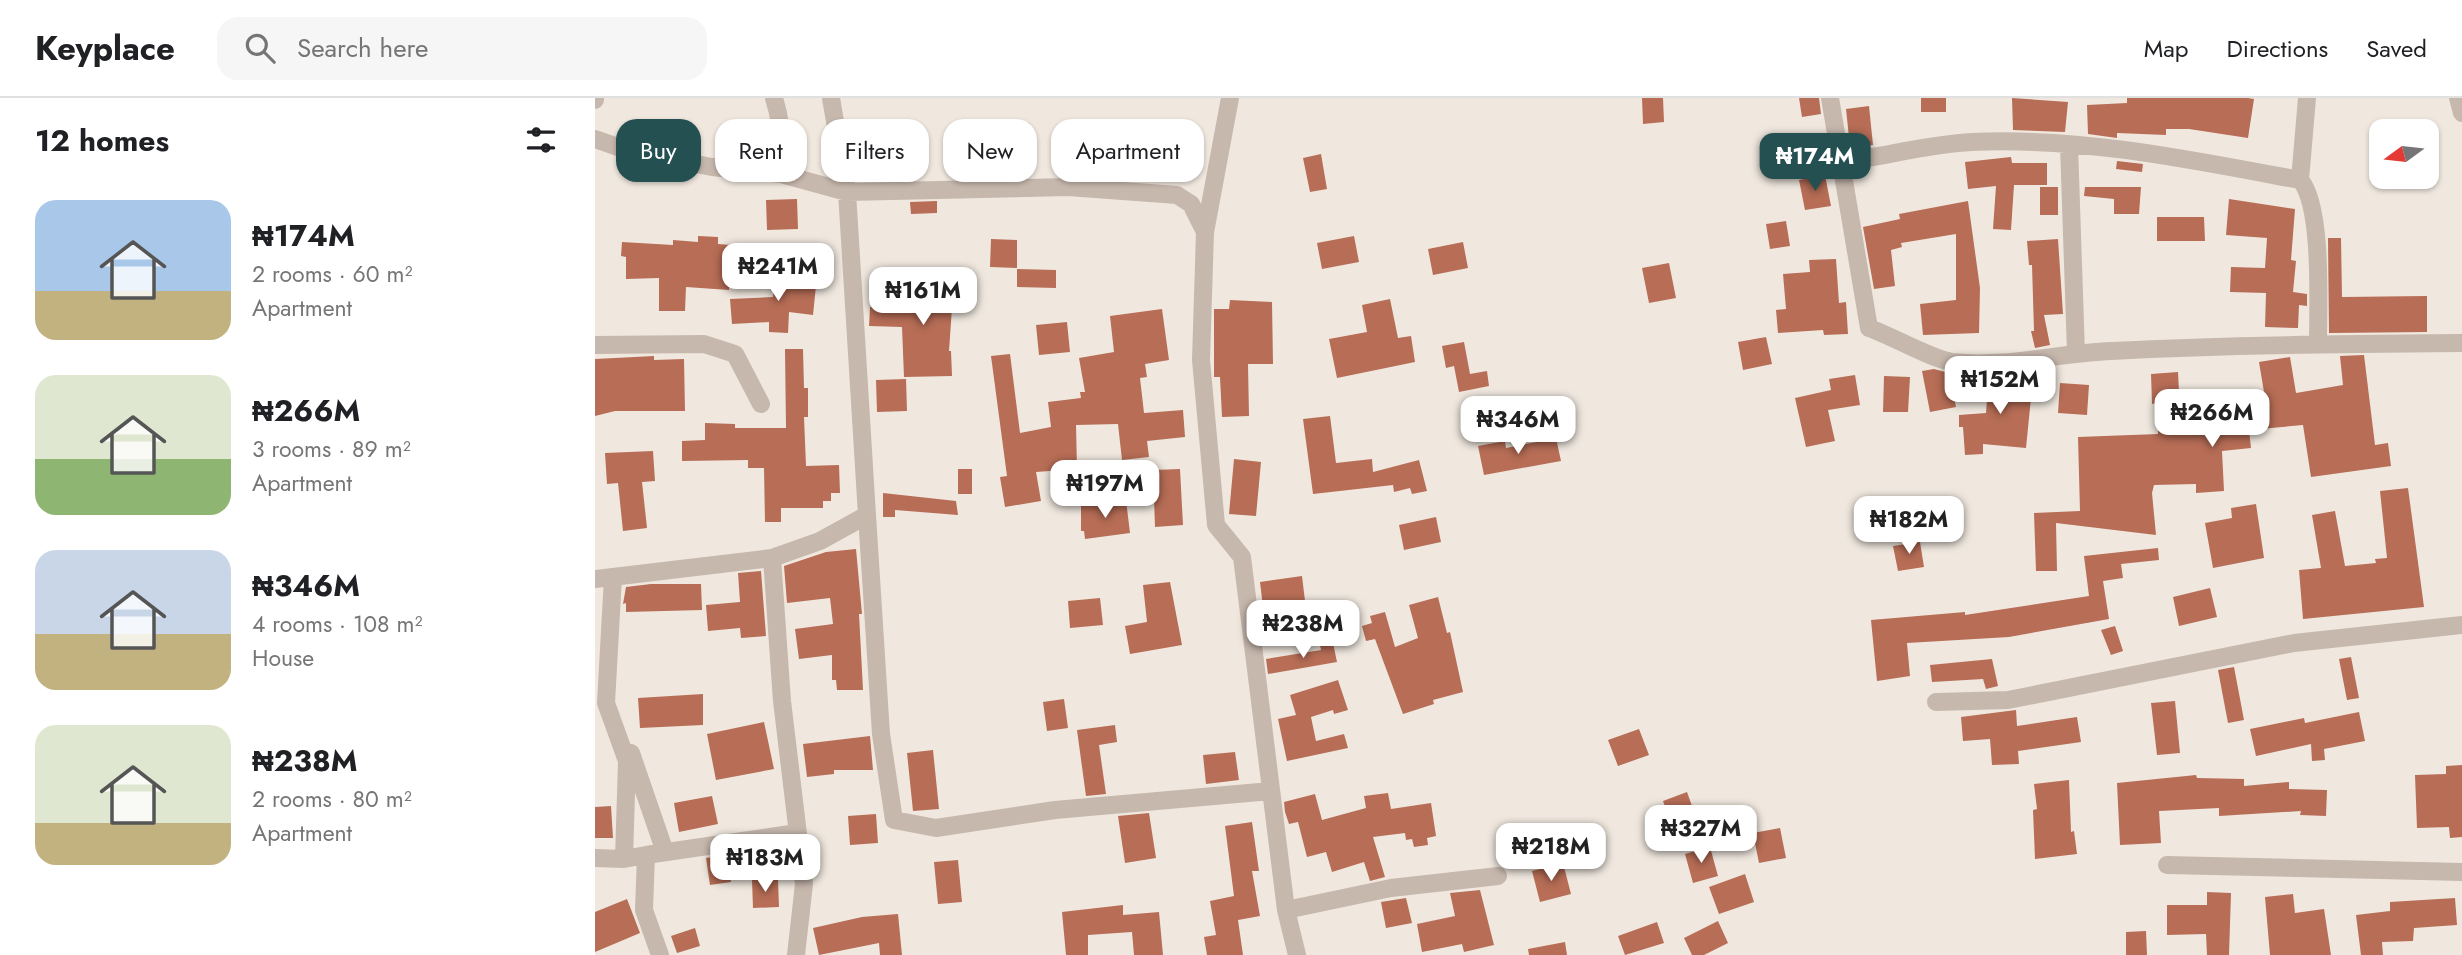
<!DOCTYPE html>
<meta charset="utf-8">
<style>
:root{--surface:#fff;--page:#f6f6f6;--text:#202124;--muted:#757577;--line:#e0e0e0;--accent:#255052}
body{margin:0;font-family:Jost,sans-serif;background:var(--page);color:var(--text);height:100vh;display:flex;flex-direction:column;font-size:26px;white-space:nowrap}
*{box-sizing:border-box;margin:0}
p{font-size:23px;color:var(--muted)}
.icon{flex:none;width:38px;height:38px;fill:none;stroke:currentColor;stroke-width:2;stroke-linecap:round;stroke-linejoin:round}
.map{position:relative;flex:1;overflow:hidden}
.drawer{display:flex;flex-direction:column;background:var(--surface);width:595px}
.drawer>*{flex:none}
.hud{position:absolute;left:21px;top:21px;width:665px;height:63px;display:flex;gap:14px}
.needle{width:46px;rotate:255deg}
.buttons{position:absolute;left:1774px;top:21px;display:grid;gap:14px}
.buttons a{display:grid;place-items:center;width:70px;height:70px;border-radius:14px;background:var(--surface);box-shadow:0 2px 5px #0004;font-size:35px}
.price{position:absolute;translate:-50% -60px;padding:0 16px;border-radius:14px;background:#fff;color:#222;font-size:23px;line-height:46px;filter:drop-shadow(0 2px 4px #0008)}
.price::after{content:'';position:absolute;left:50%;top:42px;width:21px;height:16px;margin-left:-10px;background:inherit;clip-path:polygon(0 0,100% 0,50% 100%)}
.price.selected{background:var(--accent);color:#fff}
ul{padding:0;list-style:none}
li{display:flex;align-items:center;gap:21px;height:175px;padding:0 35px}
li span{display:grid;place-items:center;flex:none;width:196px;height:140px;border-radius:21px;color:#555}
li>.icon{margin-inline-start:auto}
span .icon{width:84px;height:84px;fill:#fffc;stroke-width:1}
li b{font-size:30px}
h2{display:flex;justify-content:space-between;align-items:center;height:84px;padding:0 35px;font-size:30px}
.pill{padding:0 24px;border-radius:21px;background:var(--surface);box-shadow:0 2px 5px #0004;font-size:24px;line-height:63px}
.pill.selected{background:var(--accent);color:#fff}
header{display:flex;align-items:center;gap:42px;box-sizing:border-box;height:98px;padding:0 35px;background:var(--surface);border-bottom:2px solid var(--line)}
header strong{font-size:33px}
nav{display:flex;gap:38px;margin-inline-start:auto;font-size:24px}
.search{width:490px;height:63px;background:var(--page);display:flex;align-items:center;gap:18px;box-sizing:border-box;padding:0 24px;border-radius:21px;color:var(--muted);font-size:26px}
main{display:flex;flex:1;min-height:0}
.map>svg:first-child{display:block}
.building{fill:#b76d56}
.lines{fill:none;stroke-linecap:round;stroke-linejoin:round}
.minor{stroke:#c7b8ad;stroke-width:18}
</style>
<header>
<strong>Keyplace</strong>
<div class="search"><svg class="icon" aria-label="search" viewBox="0 0 24 24"><circle cx="10" cy="10" r="6"/><path d="M15 15l6 6"/></svg>Search here</div>
<nav><a>Map</a><a>Directions</a><a>Saved</a></nav>
</header>
<main>
<section class="drawer">
<h2>12 homes<svg class="icon" aria-label="filters" viewBox="0 0 24 24"><path d="M4 7h16M4 17h16"/><circle cx="9" cy="7" r="2"/><circle cx="15" cy="17" r="2"/></svg></h2>
<ul>
<li><span style="background:linear-gradient(#a9c7e8 65%,#c2b280 0)"><svg class="icon" aria-label="home" viewBox="0 0 24 24"><path d="M3 11l9-7 9 7M6 9v11h12V9"/></svg></span><div><b>₦174M</b><p>2 rooms · 60 m²</p><p>Apartment</p></div></li>
<li><span style="background:linear-gradient(#dfe7d0 60%,#8fb573 0)"><svg class="icon" aria-label="home" viewBox="0 0 24 24"><path d="M3 11l9-7 9 7M6 9v11h12V9"/></svg></span><div><b>₦266M</b><p>3 rooms · 89 m²</p><p>Apartment</p></div></li>
<li><span style="background:linear-gradient(#c9d6e8 60%,#c2b280 0)"><svg class="icon" aria-label="home" viewBox="0 0 24 24"><path d="M3 11l9-7 9 7M6 9v11h12V9"/></svg></span><div><b>₦346M</b><p>4 rooms · 108 m²</p><p>House</p></div></li>
<li><span style="background:linear-gradient(#dfe7d0 70%,#c2b280 0)"><svg class="icon" aria-label="home" viewBox="0 0 24 24"><path d="M3 11l9-7 9 7M6 9v11h12V9"/></svg></span><div><b>₦238M</b><p>2 rooms · 80 m²</p><p>Apartment</p></div></li>
</ul>
</section>
<div class="map">
<svg width="1867" height="857" viewBox="0 0 1867 857">
<rect width="100%" height="100%" fill="#f0e8df"/>
<path class="building" d="M1047,0H1068L1069,24L1048,26Z
M1204,0H1224L1226,16L1207,19Z
M1326,0H1351V14H1326Z
M1417,0L1473,4L1470,34L1418,32Z
M1532,0H1653L1659,1L1653,40L1594,31H1571V37L1522,35V40L1493,36L1492,7L1532,5Z
M1274,8L1278,47L1255,49L1251,11Z
M434,25L439,48L417,53L412,30Z
M726,56L732,91L715,94L708,60Z
M1416,59L1417,65H1452V87H1419L1416,132L1398,131L1401,88L1373,91L1370,64Z
M1522,63L1548,66L1547,74L1521,71Z
M1230,77L1236,108L1210,112L1204,82Z
M1445,89H1463V117H1445Z
M1490,89H1546L1544,116H1519V101L1489,98Z
M202,101L203,131L172,132L171,102Z
M1634,101L1700,111L1696,162L1701,163L1698,194L1712,196V208L1704,207L1703,230L1670,229L1671,195L1635,194L1636,169L1670,170L1672,140L1631,137Z
M342,103V115L316,116L315,104Z
M1373,103L1385,190L1384,235L1328,237L1325,206L1361,202V136L1306,145L1307,149L1296,152L1300,188L1279,191L1268,129L1305,121L1304,116Z
M1562,119H1609L1610,143H1562Z
M1191,123L1195,148L1175,151L1171,126Z
M103,138L123,139V146L136,147L134,192L91,189L90,213H64V180L31,181V159L26,158L27,144L78,147V142L103,144Z
M759,138L764,164L727,171L722,145Z
M1733,140H1746L1747,199L1832,198V234L1734,235Z
M396,141L422,142V170L395,169Z
M1463,141L1468,216L1449,217L1455,247L1440,250L1436,233H1439L1437,167H1434L1432,143Z
M868,144L873,170L838,177L833,151Z
M1241,161L1244,205L1251,204L1253,236L1229,237L1228,232L1183,235L1181,212L1191,211L1188,176L1215,174L1214,162Z
M1074,165L1081,200L1054,205L1047,170Z
M422,171L461,172V190L422,189Z
M181,173L222,178L218,217L194,214L193,235L174,234V224L137,226L135,201L178,199Z
M326,179L359,181L354,253H356L357,278L309,279L307,229L274,228L275,209L312,210L313,184L325,185Z
M795,201L803,240L816,238L820,264L742,280L734,241L772,234L767,207Z
M635,202L677,204L678,266H653L654,318L627,319L625,279H619V211H634Z
M567,211L574,262L550,266L552,279L545,280L549,315L588,312L590,339L552,343L554,359L527,362L523,326L481,327L482,371L441,374L446,403L410,409L405,379L412,378L396,258L415,256L425,335L456,329L453,304L486,300L485,294H490L484,260L519,254L515,218Z
M472,224L475,254L444,257L441,227Z
M1171,239L1177,266L1148,272L1143,244Z
M869,244L875,276L892,273L894,288L864,294L859,268L851,270L847,248Z
M190,251H208L209,290H213V319H209L211,368L244,367L245,395H236V403H228V410H186V424H170L169,370H153V362L87,363V343L110,342V325L140,326V330H191Z
M1769,257L1780,347L1793,345L1796,368L1716,379L1708,327L1654,332L1656,350L1627,353L1629,393L1601,395V386L1559,387L1557,395L1561,437L1461,425L1462,473H1441L1439,415L1485,413L1483,339L1563,336V305L1557,306L1556,276L1583,274L1585,314L1622,315V317L1665,313L1664,301L1670,300L1664,264L1695,259L1701,295L1748,287L1745,258Z
M59,258V262L89,261L90,313H20L0,318V261Z
M1339,271L1354,275L1361,309L1335,314L1327,273Z
M1394,276L1438,280L1431,350L1388,346V356L1370,357L1368,329H1364V317L1391,315Z
M1260,277L1265,307L1233,312L1240,343L1211,349L1200,300L1236,292L1234,281Z
M1289,278L1315,279L1313,314H1288Z
M311,281L312,313L282,314L281,282Z
M1465,285L1494,287L1492,317L1463,315Z
M735,318L741,365L777,361L778,374L824,362L832,393L817,396L815,390L799,394L798,387L718,396L708,321Z
M961,340L966,363L889,377L883,348L910,343L911,350Z
M58,353L60,383L47,384L52,430L28,433L23,385L12,386L10,355Z
M639,361L666,364L661,418L634,416Z
M363,371H377V396H363Z
M585,371L588,427L560,429L558,372Z
M1813,390L1829,509L1708,521L1704,472L1726,470L1717,417L1740,413L1750,468L1781,465L1780,461L1792,460L1785,393Z
M288,395L361,403L363,417L300,412V419H288Z
M531,402L535,435L490,441L489,433H486V408Z
M1661,406L1669,460L1618,470L1610,425L1637,420L1636,410Z
M841,419L846,444L809,452L804,427Z
M1325,444L1329,469L1303,473L1298,448Z
M1563,450L1564,462L1526,466L1528,480L1508,483L1514,521L1414,539L1312,545L1315,578L1282,583L1276,522L1370,514V517L1494,498L1489,458Z
M261,451L267,516H264L268,592H242L241,582H237V557L204,561L200,531L238,526L235,500L192,505L189,468L231,454Z
M166,473L171,538L146,540L145,530L113,533L111,507L145,504L143,475Z
M707,478L711,511L669,517L665,484Z
M575,484L587,547L535,556L530,528L552,524L548,487Z
M56,486H106L107,512L31,514V505L28,506L31,489Z
M1615,490L1622,519L1584,528L1578,499Z
M843,499L852,535L855,534L868,594L838,602L839,606L808,616L780,541L771,543L767,528L777,525L775,518L790,514L800,549L823,540L814,507Z
M505,500L508,527L475,530L473,503Z
M1520,528L1528,553L1516,557L1506,532Z
M738,545L742,564L673,576L671,561L726,552L725,547Z
M1756,559L1764,600L1752,602L1744,561Z
M1397,561L1403,588L1391,591L1388,581L1337,584L1335,567Z
M1639,569L1649,622L1633,625L1623,572Z
M743,582L753,612L739,616L738,612L716,619L721,643L749,636L753,650L692,663L683,621L701,617L695,597Z
M108,596V627L45,630L43,600Z
M469,601L473,630L452,633L448,604Z
M1580,603L1585,655L1562,657L1556,605Z
M1421,612L1422,628L1482,619L1486,644L1423,653L1424,666L1397,667L1395,641L1368,643L1366,619Z
M1764,614L1770,643L1729,651L1730,662L1717,663L1716,646L1661,658L1655,631L1709,620L1710,625Z
M169,624L179,671L121,682L112,636Z
M520,627L522,644L504,647L511,696L491,698L482,632Z
M1044,631L1054,657L1023,668L1013,642Z
M275,638L278,672H239V676L212,679L208,646Z
M338,652L344,711L318,713L312,655Z
M640,654L644,682L611,686L608,657Z
M1867,667V739L1855,740L1854,729L1822,730L1820,677L1851,676V668Z
M1601,677L1602,680L1649,681V688L1694,684V691L1732,692L1731,718L1705,717L1706,713L1624,718V710L1564,713L1566,745L1525,747L1522,685Z
M1474,682L1476,734L1479,733L1482,756L1440,761L1438,712L1442,711L1439,686Z
M1092,694L1102,722L1078,731L1068,703Z
M793,695L796,711L836,705L841,738L832,740L833,747L819,749L817,741L811,742L810,735L778,739L790,779L775,783L769,764L737,774L731,754L712,759L703,724L694,726L690,714L689,704L720,696L727,722L771,710L769,698Z
M117,698L123,726L84,734L79,705Z
M16,708L18,740H0V709Z
M554,715L561,760L530,765L523,718Z
M281,716L283,745L255,747L253,718Z
M657,724L664,773H657L665,818L643,822L648,857H612L609,839L621,837L615,803L639,798L630,728Z
M1185,730L1191,760L1164,765L1158,735Z
M1115,749L1123,778L1098,785L1090,756Z
M132,757L136,784L115,787L111,760Z
M363,762L367,804L343,806L339,764Z
M968,765L976,796L945,804L937,773Z
M1150,776L1159,804L1124,816L1114,789Z
M183,781L184,809L158,810L157,782Z
M885,792L899,847L869,854L867,846L827,854L822,826L860,818L855,795Z
M1612,794L1636,795L1634,857H1612L1611,836L1572,837V807H1612Z
M1698,796L1700,815L1729,811L1736,857H1675L1670,799Z
M811,800L817,825L791,830L786,804Z
M1860,800L1862,827L1819,830L1818,843L1787,844L1788,857H1766L1761,817L1795,813V804Z
M32,801L45,835L0,854V814Z
M528,807V817L564,814L568,857H539L537,834L493,837V857H471L467,814Z
M303,816L307,857H285L284,845L224,857L218,830L267,819Z
M1123,823L1133,845L1109,857H1097L1089,840Z
M1062,824L1069,845L1030,857L1023,838Z
M100,830L105,848L82,855L76,838Z
M1551,833L1552,857H1531V834Z
M970,844L972,857H934L933,851Z"/>
<g class="lines">
<path class="minor" d="M179,0C187,26 189,49 186,76
M635,0L610,134L606,262L621,427L647,459L691,812L702,857
M1235,0L1274,230C1297,238 1336,261 1357,264C1411,270 1463,255 1516,253C1633,247 1750,246 1867,245
M1863,0L1867,15
M0,2V0
M0,41L37,54L117,69L186,76L252,94L473,89L582,97L596,106L610,134
M1474,47L1481,255
M1245,64C1288,59 1333,46 1377,44C1488,39 1597,62 1705,82C1728,107 1723,209 1723,245
M1705,82L1712,0
M0,247L109,246L140,256L166,306
M272,417L286,636L299,722L341,730L460,712L676,693
M18,479L11,605L32,663L29,761
M0,481L177,460
M1341,604L1413,602L1699,545L1867,527
M36,655L70,754
M51,757L202,735
M0,760L29,761L51,757L49,812L65,857
M1572,767L1867,774
M691,812L796,790L903,778
M201,857L209,786L187,603L177,460L225,443L272,417L252,94L236,0"/>
</g>
</svg>
<div class="buttons">
<a><svg class="needle" viewBox="-14 -14 28 28"><path d="M0-13l5 13h-10z" fill="#e53935"/><path d="M0 13l5-13h-10z" fill="#757577"/></svg></a>
</div>
<b class="price selected" style="left:1220px;top:95px">₦174M</b>
<b class="price" style="left:183px;top:205px">₦241M</b>
<b class="price" style="left:328px;top:229px">₦161M</b>
<b class="price" style="left:1405px;top:318px">₦152M</b>
<b class="price" style="left:1617px;top:351px">₦266M</b>
<b class="price" style="left:923px;top:358px">₦346M</b>
<b class="price" style="left:510px;top:422px">₦197M</b>
<b class="price" style="left:1314px;top:458px">₦182M</b>
<b class="price" style="left:708px;top:562px">₦238M</b>
<b class="price" style="left:1106px;top:767px">₦327M</b>
<b class="price" style="left:956px;top:785px">₦218M</b>
<b class="price" style="left:170px;top:796px">₦183M</b>
<div class="hud">
<a class="pill selected">Buy</a>
<a class="pill">Rent</a>
<a class="pill">Filters</a>
<a class="pill">New</a>
<a class="pill">Apartment</a>
</div>
</div>
</main>
